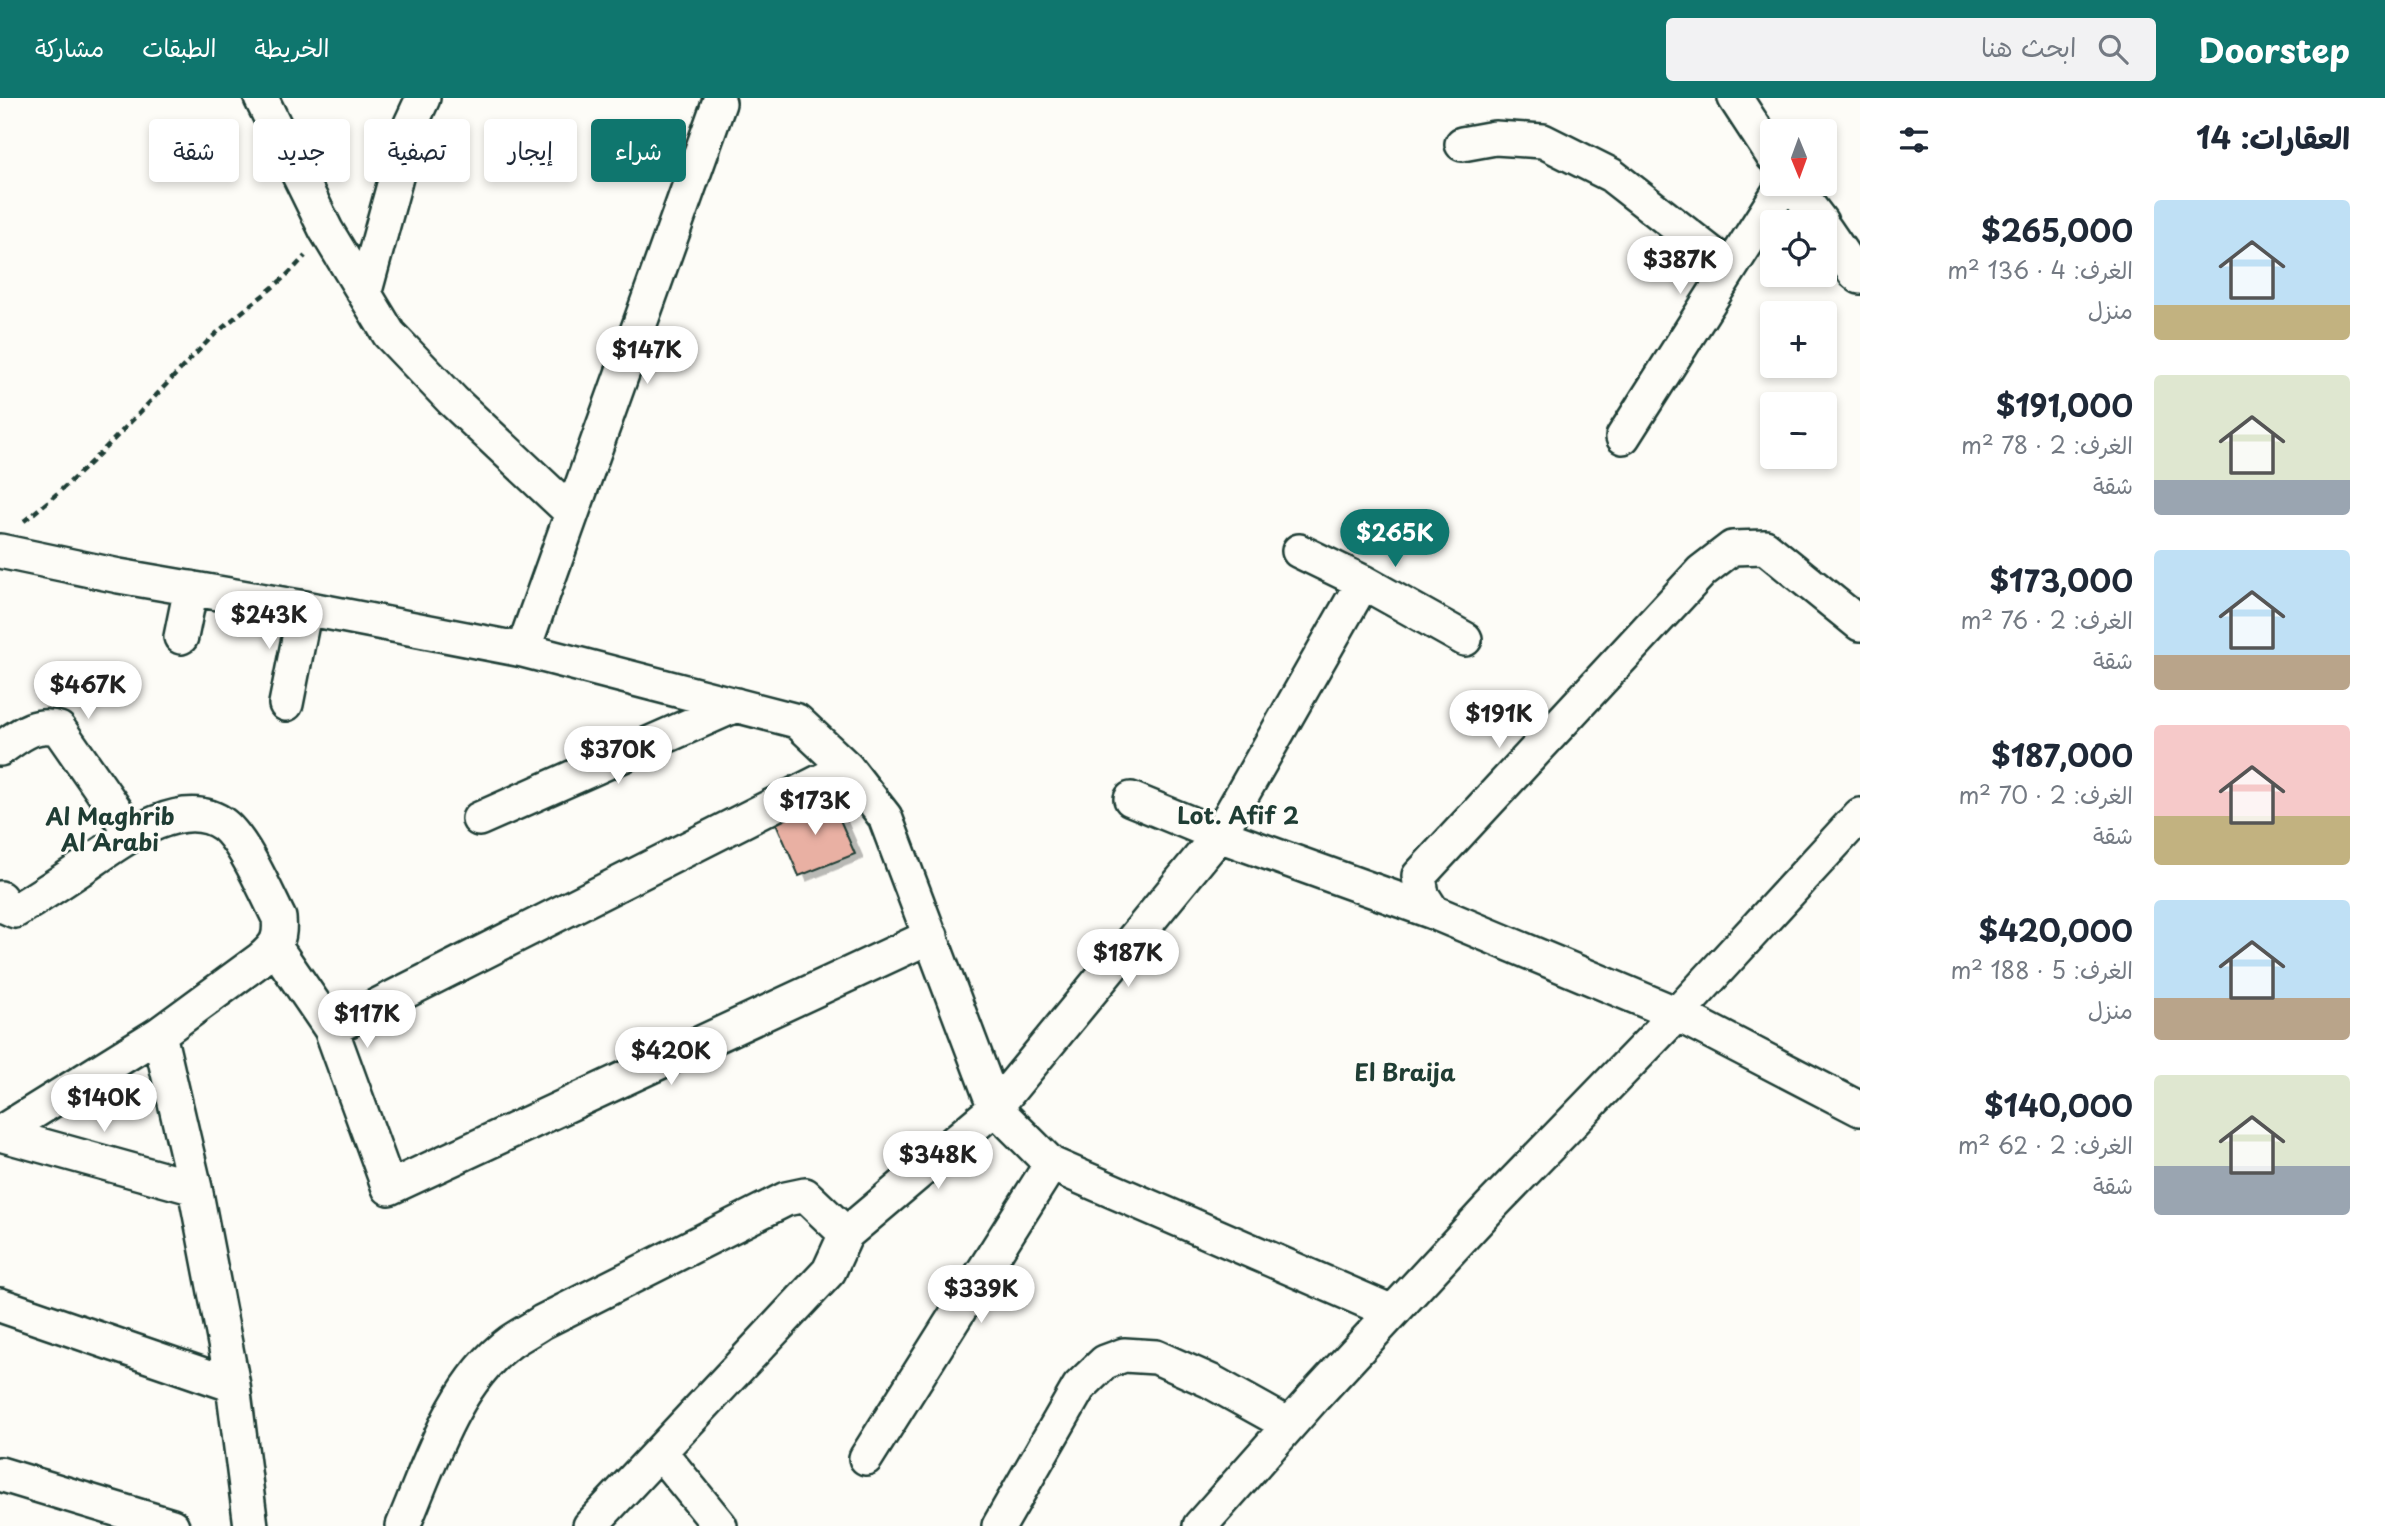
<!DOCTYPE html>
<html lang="ar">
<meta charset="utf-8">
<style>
:root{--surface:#fff;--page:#f2f2f3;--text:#1f2937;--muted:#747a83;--accent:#0f766e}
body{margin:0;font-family:"Playpen Sans","Playpen Sans Arabic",sans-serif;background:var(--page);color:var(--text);direction:rtl;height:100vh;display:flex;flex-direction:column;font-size:26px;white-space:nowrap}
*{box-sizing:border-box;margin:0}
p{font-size:23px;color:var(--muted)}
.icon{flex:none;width:38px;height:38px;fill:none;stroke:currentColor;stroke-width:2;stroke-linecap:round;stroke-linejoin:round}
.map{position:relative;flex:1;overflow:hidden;direction:ltr}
.drawer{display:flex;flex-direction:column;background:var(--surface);width:525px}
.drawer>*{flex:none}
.hud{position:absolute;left:21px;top:21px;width:665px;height:63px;direction:rtl;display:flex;gap:14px}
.needle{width:46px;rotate:179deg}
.fabs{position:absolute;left:1760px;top:21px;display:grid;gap:14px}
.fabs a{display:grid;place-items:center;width:77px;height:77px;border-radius:7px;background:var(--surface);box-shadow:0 4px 10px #0003;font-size:35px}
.price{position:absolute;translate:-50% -60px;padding:0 16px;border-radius:24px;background:#fff;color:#222;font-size:23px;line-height:46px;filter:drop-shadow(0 2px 4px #0008)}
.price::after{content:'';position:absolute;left:50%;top:42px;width:21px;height:16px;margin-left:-10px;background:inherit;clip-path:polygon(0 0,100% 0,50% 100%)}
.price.on{background:var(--accent);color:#fff}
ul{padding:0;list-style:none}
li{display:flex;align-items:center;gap:21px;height:175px;padding:0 35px}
li span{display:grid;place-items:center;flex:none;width:196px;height:140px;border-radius:7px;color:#555}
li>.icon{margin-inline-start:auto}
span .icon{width:84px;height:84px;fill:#fffc;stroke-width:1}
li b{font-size:30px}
h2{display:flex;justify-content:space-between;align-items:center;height:84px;padding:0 35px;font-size:30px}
.pill{padding:0 24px;border-radius:7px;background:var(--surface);box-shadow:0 4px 10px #0003;font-size:24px;line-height:63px}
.pill.on{background:var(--accent);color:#fff}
header{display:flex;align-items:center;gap:42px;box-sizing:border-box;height:98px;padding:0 35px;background:var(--accent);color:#fff}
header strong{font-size:33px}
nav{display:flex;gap:38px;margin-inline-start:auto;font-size:24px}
.search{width:490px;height:63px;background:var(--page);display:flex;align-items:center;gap:18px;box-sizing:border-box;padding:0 24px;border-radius:7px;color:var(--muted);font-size:26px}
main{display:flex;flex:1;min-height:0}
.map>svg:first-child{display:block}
.building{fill:#e9b0a3;stroke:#1f3d34;stroke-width:2;filter:url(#shadow)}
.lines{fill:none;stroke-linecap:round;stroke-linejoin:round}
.minor-casing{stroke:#1f3d34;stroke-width:38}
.path{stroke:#1f3d34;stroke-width:4.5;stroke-dasharray:7 5;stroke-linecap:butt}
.minor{stroke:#fdfcf7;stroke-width:33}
.labels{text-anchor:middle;stroke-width:6;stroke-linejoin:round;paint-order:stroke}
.quarter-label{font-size:23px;font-weight:bold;fill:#1f3d34;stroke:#fdfcf7}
</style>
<header>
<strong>Doorstep</strong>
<div class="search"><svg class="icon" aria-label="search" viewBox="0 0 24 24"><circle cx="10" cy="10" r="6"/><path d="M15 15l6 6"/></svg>ابحث هنا</div>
<nav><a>الخريطة</a><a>الطبقات</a><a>مشاركة</a></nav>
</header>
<main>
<section class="drawer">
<h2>العقارات: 14<svg class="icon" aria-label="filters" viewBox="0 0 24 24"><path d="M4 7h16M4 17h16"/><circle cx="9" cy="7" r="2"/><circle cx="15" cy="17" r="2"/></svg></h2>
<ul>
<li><span style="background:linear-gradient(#bfe0f5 75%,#c2b280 0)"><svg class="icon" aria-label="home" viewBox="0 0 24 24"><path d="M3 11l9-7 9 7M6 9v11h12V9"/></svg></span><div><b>$265,000</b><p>الغرف: 4 · 136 m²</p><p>منزل</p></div></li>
<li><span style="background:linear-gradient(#dfe7d0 75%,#9aa5b1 0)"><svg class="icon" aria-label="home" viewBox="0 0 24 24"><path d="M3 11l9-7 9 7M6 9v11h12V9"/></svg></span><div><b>$191,000</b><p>الغرف: 2 · 78 m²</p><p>شقة</p></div></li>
<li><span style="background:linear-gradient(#bfe0f5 75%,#b9a48a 0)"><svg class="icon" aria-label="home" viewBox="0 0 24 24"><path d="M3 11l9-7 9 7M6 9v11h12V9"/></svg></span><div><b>$173,000</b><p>الغرف: 2 · 76 m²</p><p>شقة</p></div></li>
<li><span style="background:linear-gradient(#f6c9c9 65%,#c2b280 0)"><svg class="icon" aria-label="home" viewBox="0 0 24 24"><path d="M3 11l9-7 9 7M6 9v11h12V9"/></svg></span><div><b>$187,000</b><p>الغرف: 2 · 70 m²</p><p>شقة</p></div></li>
<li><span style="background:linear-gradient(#bfe0f5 70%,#b9a48a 0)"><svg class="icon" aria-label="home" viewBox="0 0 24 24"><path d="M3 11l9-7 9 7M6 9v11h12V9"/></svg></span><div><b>$420,000</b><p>الغرف: 5 · 188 m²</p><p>منزل</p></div></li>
<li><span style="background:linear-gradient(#dfe7d0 65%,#9aa5b1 0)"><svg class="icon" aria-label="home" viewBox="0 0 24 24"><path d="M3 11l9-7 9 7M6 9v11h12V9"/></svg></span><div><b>$140,000</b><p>الغرف: 2 · 62 m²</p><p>شقة</p></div></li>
</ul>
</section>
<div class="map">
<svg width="1860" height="1428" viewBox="0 0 1860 1428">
<defs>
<filter id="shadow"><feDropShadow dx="8" dy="4.5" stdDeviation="0" flood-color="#0004"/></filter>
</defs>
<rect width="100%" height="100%" fill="#fdfcf7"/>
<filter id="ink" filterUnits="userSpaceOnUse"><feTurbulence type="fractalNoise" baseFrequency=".0143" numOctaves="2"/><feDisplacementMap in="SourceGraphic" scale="14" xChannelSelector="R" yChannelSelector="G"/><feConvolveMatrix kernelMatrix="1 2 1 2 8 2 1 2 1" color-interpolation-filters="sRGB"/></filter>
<g filter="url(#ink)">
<path class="building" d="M830,699L855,756L799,778L776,725Z"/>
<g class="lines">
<g class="minor-casing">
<path id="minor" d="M261,0L326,132L389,236L453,303L572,415
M1735,0L1773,58
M1462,46L1495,40L1543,43L1611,77L1730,170
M1792,86L1821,124
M1825,131L1855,175L1860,179
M365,193L410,28L423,0
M1623,339L1784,86
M0,453L119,478L305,510L523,552L797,623L847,670L885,719L995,1010L1051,1066L1392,1214
M1299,453L1363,484L1465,541
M1860,526L1765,449L1732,450L1702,473L1419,778L1422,797L1433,814L1677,916L1860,1011
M181,539L191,490
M523,552L719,5
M286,606L305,510
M0,651C19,638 35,623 59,631L132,736
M1131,701L1219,737L1433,814
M479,721L736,607
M0,800L6,809L15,813C37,800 58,786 79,772C114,748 181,694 224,727C244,743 267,796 279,820C281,841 277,847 261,861L159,936L0,1035
M275,849L331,931L389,1090L931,838
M331,931L847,670
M159,936L195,1090L233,1287L251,1428
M0,1036L195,1090
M846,1136L995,1010L1219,737L1363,484
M0,1207L233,1287
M660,1354L720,1428
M866,1360L1051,1066
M0,1376L172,1428
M403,1428C429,1367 454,1285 510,1244C520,1237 532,1231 542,1224L786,1101L805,1097L846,1136L829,1173L590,1428
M999,1428L1079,1289L1105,1264L1124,1257L1156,1259L1210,1283L1289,1327
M1200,1428L1315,1298L1491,1108L1677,916L1860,717"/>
</g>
<path class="path" d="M24,423C92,370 148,304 208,243C239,213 277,191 305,158"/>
<use href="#minor" class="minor"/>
</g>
</g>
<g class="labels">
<g class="quarter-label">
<text x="1238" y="726">Lot. Afif 2</text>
<text x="110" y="727">Al Maghrib<tspan x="110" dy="26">Al Arabi</tspan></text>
<text x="1405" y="983">El Braija</text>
</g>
</g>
</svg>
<div class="fabs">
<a><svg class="needle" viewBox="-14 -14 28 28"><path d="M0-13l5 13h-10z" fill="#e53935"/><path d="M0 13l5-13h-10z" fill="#747a83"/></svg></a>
<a><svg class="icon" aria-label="locate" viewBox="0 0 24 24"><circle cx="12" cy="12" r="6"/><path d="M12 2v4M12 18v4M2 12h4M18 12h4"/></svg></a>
<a>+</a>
<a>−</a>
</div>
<b class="price" style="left:1680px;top:198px">$387K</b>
<b class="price" style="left:647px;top:288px">$147K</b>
<b class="price on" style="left:1395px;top:471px">$265K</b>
<b class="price" style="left:269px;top:553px">$243K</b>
<b class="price" style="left:88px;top:623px">$467K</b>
<b class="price" style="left:1499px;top:652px">$191K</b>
<b class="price" style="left:618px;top:688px">$370K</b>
<b class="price" style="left:815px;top:739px">$173K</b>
<b class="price" style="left:1128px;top:891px">$187K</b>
<b class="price" style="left:367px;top:952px">$117K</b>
<b class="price" style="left:671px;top:989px">$420K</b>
<b class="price" style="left:104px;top:1036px">$140K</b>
<b class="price" style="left:938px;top:1093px">$348K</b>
<b class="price" style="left:981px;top:1227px">$339K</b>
<div class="hud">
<a class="pill on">شراء</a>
<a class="pill">إيجار</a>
<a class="pill">تصفية</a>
<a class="pill">جديد</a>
<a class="pill">شقة</a>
</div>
</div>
</main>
